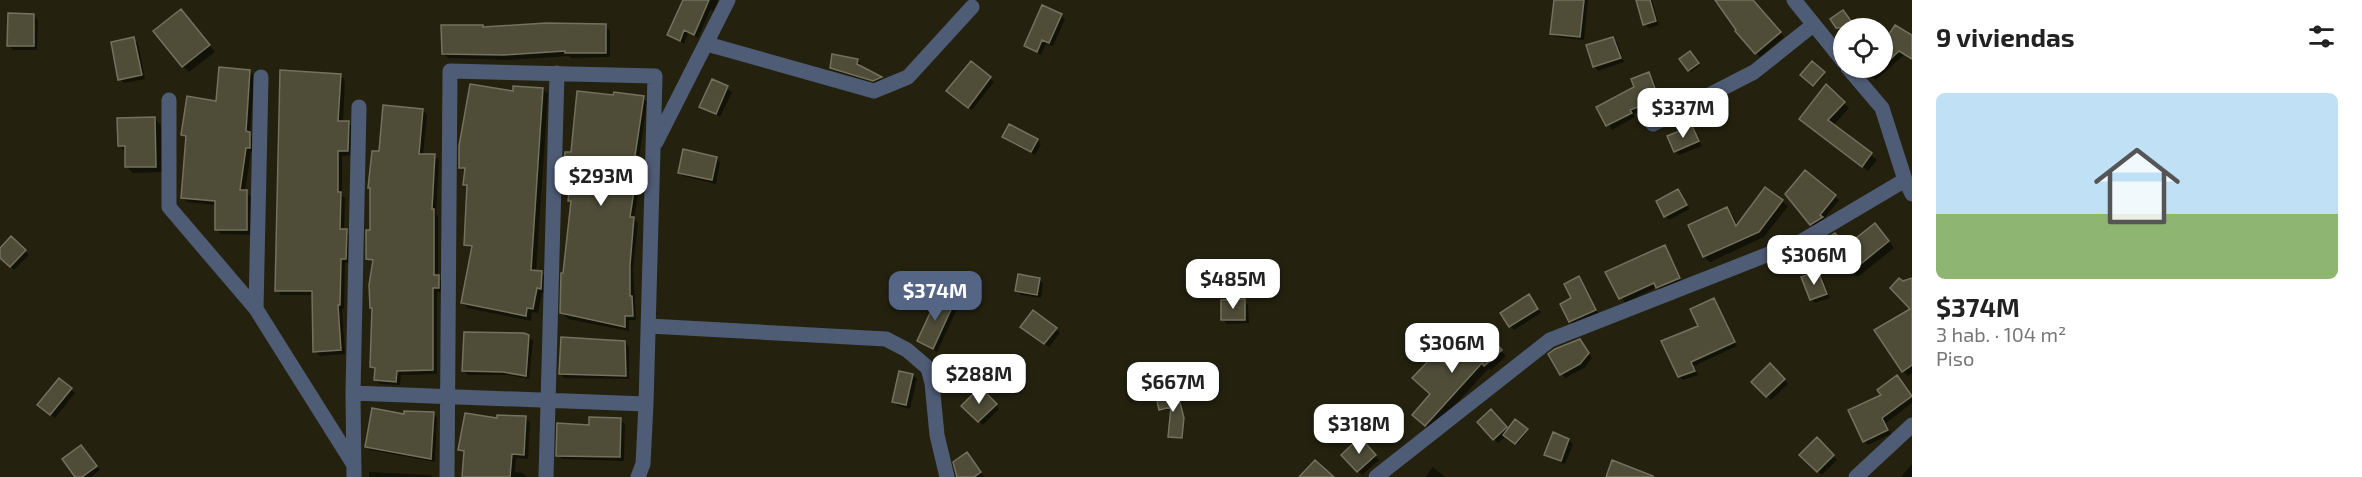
<!DOCTYPE html>
<html lang="es">
<meta charset="utf-8">
<style>
:root{--surface:#fff;--page:#f2f2f2;--text:#222;--muted:#767676;--accent:#556585}
body{margin:0;font-family:"Exo 2",sans-serif;background:var(--page);color:var(--text);height:100vh;display:flex;flex-direction:column;font-size:22px;white-space:nowrap}
*{box-sizing:border-box;margin:0}
p{font-size:20px;color:var(--muted)}
.icon{flex:none;width:33px;height:33px;fill:none;stroke:currentColor;stroke-width:2;stroke-linecap:round;stroke-linejoin:round}
.map{position:relative;flex:1;overflow:hidden}
.drawer{display:flex;flex-direction:column;background:var(--surface);width:450px}
.drawer>*{flex:none}
.tools{position:absolute;left:1833px;top:18px;display:grid;gap:12px}
.tools a{display:grid;place-items:center;width:60px;height:60px;border-radius:50%;background:var(--surface);box-shadow:0 2px 4px #0004;font-size:30px}
.price{position:absolute;translate:-50% -51px;padding:0 14px;border-radius:12px;background:#fff;color:#222;font-size:20px;line-height:39px;filter:drop-shadow(0 2px 3px #0008)}
.price::after{content:'';position:absolute;left:50%;top:36px;width:18px;height:14px;margin-left:-9px;background:inherit;clip-path:polygon(0 0,100% 0,50% 100%)}
.price.active{background:var(--accent);color:#fff}
ul{padding:0;list-style:none}
li{display:grid;align-content:center;gap:12px;height:318px;padding:0 24px}
li span{display:grid;place-items:center;height:186px;border-radius:9px;color:#555}
li>.icon{margin-inline-start:auto}
span .icon{width:108px;height:108px;fill:#fffc;stroke-width:1}
li b{font-size:26px}
h2{display:flex;justify-content:space-between;align-items:center;height:72px;padding:0 24px;font-size:26px}
main{display:flex;flex:1;min-height:0}
.map>svg:first-child{display:block}
.shadow{fill:#0007}
.building{fill:#4f4d38;stroke:#74725c;stroke-width:1.5}
.lines{fill:none;stroke-linecap:round;stroke-linejoin:round}
.street{stroke:#4f5c75;stroke-width:15}
</style>
<main>
<div class="map">
<svg width="1912" height="477" viewBox="0 0 1912 477">
<rect width="100%" height="100%" fill="#24220f"/>
<path class="shadow" d="M686,0H718L714,11L710,10L698,38L688,33L684,44L669,35Z
M1555,0H1588L1584,40L1556,37L1552,33Z
M1638,0H1652L1659,25L1649,28L1645,24Z
M34,15L38,20L37,50H13L8,45Z
M1061,15L1065,19L1053,46L1046,43L1041,55L1026,45Z
M1765,15L1784,37L1760,57L1741,36Z
M1847,16L1855,28H1844V37L1832,20Z
M187,17L215,52L189,72L183,66Z
M483,26L485,28L605,26L610,31V57L571,58L569,56L509,60L448,58L443,53Z
M1912,37V60L1904,55L1876,80L1863,68H1882V48Z
M1613,38L1617,42L1624,62L1598,71L1594,66Z
M133,39L138,43L145,79L124,83L120,79Z
M1689,53L1700,65L1691,72L1681,59Z
M858,61L861,64L860,68L884,81L878,84L835,71L831,68Z
M971,63L994,82L972,110L952,95Z
M1812,63L1825,75L1815,86L1802,75Z
M249,71L254,76L250,135L254,139V152H251L245,191L251,197V235L221,234L216,229V205L187,202L182,197L188,139L183,134Z
M1649,74L1653,78L1662,103L1633,114L1635,117L1612,130L1598,108L1636,88Z
M341,75L345,80L343,123H348L353,127L352,155L342,156V196L345,198L344,231L351,235L350,263H345L344,309H342L345,354L320,356L315,351L313,295H281L277,290Z
M713,81L732,92L720,117L701,106Z
M1826,86L1849,108L1833,126L1877,160L1868,171L1801,119Z
M543,89L548,94L536,272H541L546,277V293H542L538,313L532,312L531,321L468,308L462,303L473,250L466,245L468,188L465,185L466,172L461,167L514,93Z
M643,98L647,102L639,159L643,163L634,219L638,223L633,270L636,320H629V331L568,319L562,312L572,202L570,200L573,177L566,172L572,154Z
M423,110L427,115L423,155L434,156L439,160L436,214L438,216V277L443,282V292H437V374L401,375L400,385L380,384L375,379L376,371L371,367L373,310L371,307L374,263L367,259L381,153Z
M155,119L161,125L162,172L133,173L126,166V152L119,145Z
M1692,127L1702,146L1679,155L1675,151Z
M1004,137L1037,140L1041,144L1035,155Z
M716,158L720,162L716,184L683,176L679,172Z
M1805,172L1839,200L1823,220L1825,222L1815,228L1811,224Z
M1678,191L1690,209L1669,220L1665,216Z
M1782,201L1788,206L1764,237L1710,262L1704,257L1690,225L1726,208L1732,214L1738,226Z
M1881,231L1894,248L1859,276H1855L1848,270L1846,248Z
M11,238L29,255L14,270L0,257V250Z
M1664,247L1668,251L1683,283L1662,291L1657,287L1625,303L1608,273Z
M1818,273L1822,277L1830,298L1815,303L1811,299Z
M1579,278L1599,314L1574,325L1570,321Z
M1039,279L1043,283L1041,298L1021,295L1017,291Z
M939,298L957,309L937,352L918,341Z
M1533,300L1541,313L1514,330L1502,313Z
M1713,300L1737,346L1694,366L1698,375L1683,380L1679,376L1700,326Z
M1244,301L1248,305L1249,323L1227,324L1223,320Z
M1912,309V373L1908,376L1903,371Z
M1056,329L1060,333L1049,347L1026,331Z
M1481,330L1506,356L1491,370L1489,368L1431,431L1414,415L1432,395L1447,367Z
M528,336L533,341L529,379L508,375H468L463,371Z
M1580,340L1592,358L1584,368L1565,378L1550,355Z
M625,343L629,347V379L564,378L560,374Z
M1770,365L1788,384L1771,400L1753,382Z
M913,375L917,379L910,409L898,406L894,402Z
M1897,377L1912,394V403L1886,423L1891,434L1868,445L1864,441L1883,395Z
M59,380L75,393L55,418L43,408Z
M1176,387L1185,421L1183,439L1170,436L1173,408L1162,411L1161,409L1174,394Z
M980,389L999,409L983,425L963,406Z
M1490,411L1508,430L1515,421L1528,431L1517,445L1506,436L1498,443L1479,422Z
M433,413L437,418L435,462L370,450L366,446L405,416Z
M525,418L530,422L528,459L516,458L515,472L523,473L527,477H463L465,455L460,450L498,420Z
M621,420L625,424L624,461L562,459L558,455Z
M1817,439L1837,460L1822,475L1801,455Z
M1360,440L1379,460L1362,475L1343,455Z
M1569,440L1573,444L1565,464L1550,458L1546,454Z
M85,451L100,470L91,477H77Z
M971,458L984,477H958Z
M1912,464V477H1901Z
M1433,467L1445,477H1425Z
M369,472L431,475L433,477H369Z"/>
<path class="building" d="M683,0H709L694,35L684,30L680,41L667,35Z
M1554,0H1584L1580,37L1550,34Z
M1636,0H1650L1656,21L1643,25Z
M1715,0H1753L1781,32L1755,54L1735,31L1736,30Z
M1042,5L1062,14L1049,43L1042,40L1037,52L1024,46Z
M181,9L210,45L182,67L153,31Z
M1843,10L1856,28H1836L1830,19Z
M8,13L34,14V46H7Z
M546,23L606,24V53H565V51L504,55L442,54L441,25H483V27Z
M1895,25L1912,35V59L1899,51L1882,67V45Z
M134,37L142,75L118,80L111,42Z
M1613,37L1621,58L1593,67L1586,45Z
M1690,51L1699,63L1688,71L1679,59Z
M832,54L858,59L857,64L882,77L873,81L830,68Z
M971,61L991,77L968,108L946,91Z
M1812,61L1825,72L1813,86L1800,75Z
M219,67L250,70L246,131L250,132V148H246L240,190H247V230H215V201L181,198L186,136L181,135L187,96L216,101Z
M280,70L341,74L338,121H349L348,151H338V192H341L340,229H347L346,259H341L340,305H338L341,350L313,352L312,291H275Z
M1649,72L1659,99L1630,110L1632,113L1606,126L1596,107L1634,87L1631,79Z
M712,79L728,86L716,114L699,107Z
M470,84L513,91V86L543,88L531,270L542,271L541,289L537,288L533,309L527,308L526,316L461,303L472,246L464,245L467,185H463L465,168H459V146Z
M1826,84L1845,102L1828,120L1872,153L1862,167L1799,119Z
M577,91L613,95L614,92L644,96L635,156L639,157L630,217H634L630,265V296H632L633,316H625V327L560,313L561,273H563L571,201H568L571,174L564,173L565,152H571Z
M383,105L423,109L419,154H435L432,209H434V275H439V288H433V370L397,371L396,382L374,380L375,368L370,367L372,308H370L369,285L373,260L366,259V230H370V188H368L372,151H379Z
M155,117L156,167H125V146H118L117,118Z
M1009,124L1038,139L1031,152L1002,137Z
M1692,126L1699,141L1674,152L1667,136Z
M683,149L717,157L712,180L678,173Z
M1805,170L1836,195L1820,215L1823,217L1810,225L1785,194Z
M1765,187L1783,200L1759,232L1703,257L1688,225L1727,207L1736,226Z
M1678,189L1687,205L1664,217L1656,201Z
M1875,223L1889,241L1852,271H1847L1823,241L1835,233L1846,246Z
M11,236L26,250L10,267L0,258V248Z
M1665,245L1680,278L1656,288L1654,283L1619,299L1605,272Z
M1818,271L1827,294L1810,300L1801,277Z
M1018,274L1040,278L1037,295L1015,291Z
M1579,276L1596,310L1569,322L1560,304L1571,298L1564,284Z
M1899,278L1903,281L1912,278V365L1902,372L1874,330L1910,309L1890,288Z
M1529,294L1538,309L1509,327L1500,313Z
M938,296L954,303L933,349L917,341Z
M1714,298L1735,342L1691,362L1695,371L1678,377L1661,341L1698,326L1690,309Z
M1245,299V320H1221V300Z
M1033,310L1057,328L1044,344L1020,327Z
M1481,328L1502,350L1484,366L1482,363L1425,426L1412,415L1430,394L1412,378L1435,354L1447,365Z
M464,332L524,333L529,335L526,376L503,372L462,371Z
M561,337L625,341L626,376L559,374Z
M1580,339L1589,353L1580,364L1560,375L1548,354L1555,349Z
M1770,363L1785,379L1766,397L1751,382Z
M899,371L913,374L906,405L892,402Z
M1897,375L1912,396L1882,418L1888,430L1863,442L1848,410L1881,395L1877,390Z
M59,378L72,388L50,415L37,405Z
M1175,384L1184,418L1182,438L1168,437L1171,407L1159,410L1156,397L1173,393Z
M980,387L997,404L978,422L961,406Z
M372,408L404,414V411L434,412L431,459L365,447Z
M1491,409L1507,427L1493,440L1477,422Z
M465,413L497,418V415L526,416L524,455L512,454L510,477H462L464,451L458,450Z
M589,417L621,418L620,457L556,456L557,423L589,425Z
M1515,419L1528,429L1515,444L1503,435Z
M1553,432L1569,439L1561,461L1544,455Z
M1360,437L1376,455L1357,472L1341,455Z
M1817,437L1834,455L1817,472L1799,455Z
M81,445L97,466L82,477H75L62,459Z
M967,452L981,472L974,477H957L953,462Z
M1315,460L1334,477H1299Z
M1612,460L1653,476V477H1606Z"/>
<g class="lines">
<path class="street" d="M1794,0L1844,62
M707,44L874,91L908,77L972,7
M1848,68L1882,108L1905,180L1912,194
M169,100V207L256,309L354,465
M1653,124L1754,72L1813,25
M656,142L728,0
M256,309L261,77
M649,326L886,339L907,350L928,368L932,383L937,435L947,477
M353,393L646,404
M354,477L353,393L359,107
M447,477L450,71L655,76L646,404L643,464L638,477
M546,477L557,73
M1376,477L1550,340L1802,241L1905,180
M1856,477L1912,425"/>
</g>
</svg>
<div class="tools">
<a><svg class="icon" aria-label="locate" viewBox="0 0 24 24"><circle cx="12" cy="12" r="6"/><path d="M12 2v4M12 18v4M2 12h4M18 12h4"/></svg></a>
</div>
<b class="price" style="left:1683px;top:139px">$337M</b>
<b class="price" style="left:601px;top:207px">$293M</b>
<b class="price" style="left:1814px;top:286px">$306M</b>
<b class="price" style="left:1233px;top:310px">$485M</b>
<b class="price active" style="left:935px;top:322px">$374M</b>
<b class="price" style="left:1452px;top:374px">$306M</b>
<b class="price" style="left:979px;top:405px">$288M</b>
<b class="price" style="left:1173px;top:413px">$667M</b>
<b class="price" style="left:1359px;top:455px">$318M</b>
</div>
<section class="drawer">
<h2>9 viviendas<svg class="icon" aria-label="filters" viewBox="0 0 24 24"><path d="M4 7h16M4 17h16"/><circle cx="9" cy="7" r="2"/><circle cx="15" cy="17" r="2"/></svg></h2>
<ul>
<li><span style="background:linear-gradient(#bfe0f5 65%,#8fb573 0)"><svg class="icon" aria-label="home" viewBox="0 0 24 24"><path d="M3 11l9-7 9 7M6 9v11h12V9"/></svg></span><div><b>$374M</b><p>3 hab. · 104 m²</p><p>Piso</p></div></li>
</ul>
</section>
</main>
